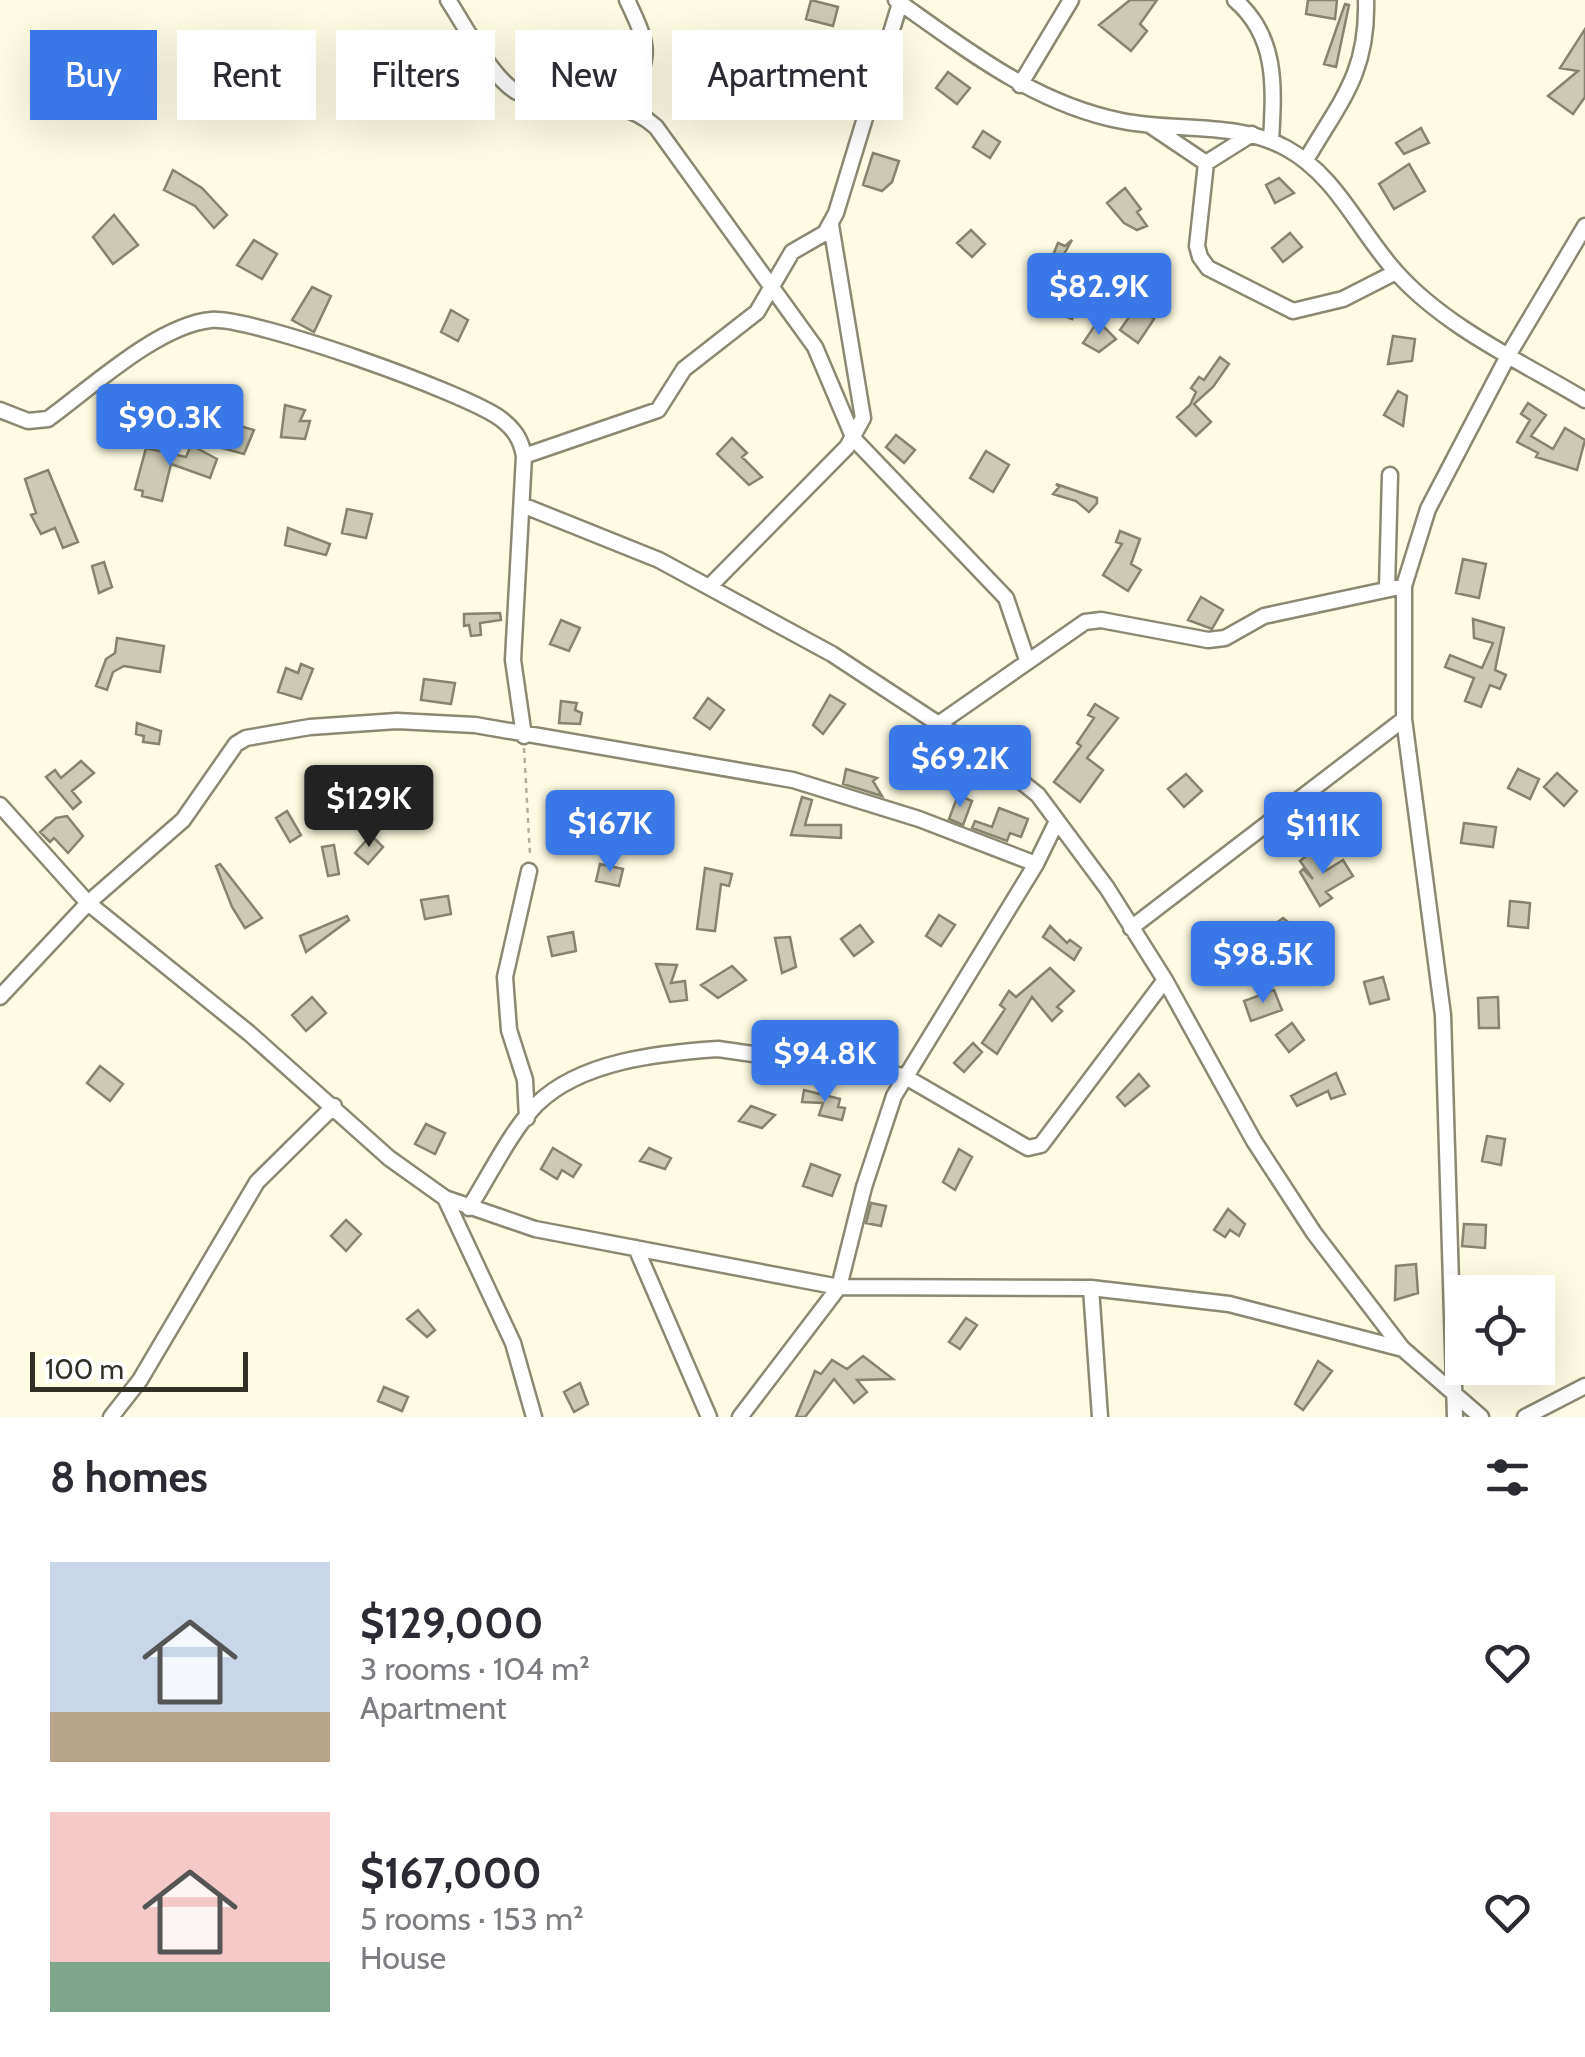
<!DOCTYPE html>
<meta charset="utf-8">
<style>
:root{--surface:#fff;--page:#f7f7f7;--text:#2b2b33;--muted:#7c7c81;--accent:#3b78e7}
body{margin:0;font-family:Cabin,sans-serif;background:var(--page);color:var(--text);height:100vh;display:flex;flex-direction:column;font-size:38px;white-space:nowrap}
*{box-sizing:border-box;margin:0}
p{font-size:32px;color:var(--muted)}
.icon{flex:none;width:55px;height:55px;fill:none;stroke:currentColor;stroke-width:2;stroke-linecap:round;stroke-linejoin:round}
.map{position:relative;height:1417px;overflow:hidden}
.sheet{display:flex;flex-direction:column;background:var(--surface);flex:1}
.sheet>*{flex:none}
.guide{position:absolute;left:30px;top:30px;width:1000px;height:90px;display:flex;gap:20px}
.fabs{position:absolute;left:1445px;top:1275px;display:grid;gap:20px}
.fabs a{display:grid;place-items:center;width:110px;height:110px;border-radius:0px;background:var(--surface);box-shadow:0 10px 40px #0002;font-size:50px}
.scale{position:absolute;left:30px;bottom:25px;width:218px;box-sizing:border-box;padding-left:10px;border:5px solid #313027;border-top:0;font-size:28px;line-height:35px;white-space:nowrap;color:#313027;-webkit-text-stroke:8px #fff;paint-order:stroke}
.price{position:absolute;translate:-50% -85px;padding:0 22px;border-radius:10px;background:var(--accent);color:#fff;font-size:32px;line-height:65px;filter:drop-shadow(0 2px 5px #0008)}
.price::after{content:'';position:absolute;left:50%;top:60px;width:30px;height:22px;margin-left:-15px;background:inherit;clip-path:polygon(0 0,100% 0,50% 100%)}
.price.on{background:#222;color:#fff}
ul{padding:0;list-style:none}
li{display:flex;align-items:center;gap:30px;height:250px;padding:0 50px}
li span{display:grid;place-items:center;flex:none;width:280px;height:200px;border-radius:0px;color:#555}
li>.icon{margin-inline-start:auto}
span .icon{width:120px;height:120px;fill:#fffc;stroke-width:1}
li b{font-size:42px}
h2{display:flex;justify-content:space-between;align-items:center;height:120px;padding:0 50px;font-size:42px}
.pill{padding:0 35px;border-radius:0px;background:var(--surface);box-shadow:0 10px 40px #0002;font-size:35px;line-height:90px}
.pill.on{background:var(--accent);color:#fff}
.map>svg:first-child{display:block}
.building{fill:#cccab2;stroke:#86846e;stroke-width:2.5}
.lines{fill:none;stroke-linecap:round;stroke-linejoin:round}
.street-casing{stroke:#8b8973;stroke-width:19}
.path{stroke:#b1af9c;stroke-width:2.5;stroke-dasharray:5 5;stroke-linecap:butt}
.street{stroke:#fff;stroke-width:14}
</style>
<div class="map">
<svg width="1585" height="1417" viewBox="0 0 1585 1417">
<rect width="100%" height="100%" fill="#fdfbe2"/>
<path class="building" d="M811,0L838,7L833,26L806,19Z
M1130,0H1157L1140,24L1147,31L1131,51L1099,25Z
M1308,0H1337L1335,19L1306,14Z
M1345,4L1349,5L1336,67L1324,64Z
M1585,29V97L1573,114L1548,96L1578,71L1560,68Z
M211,65L223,88L208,93L200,73Z
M948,72L970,88L957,104L936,88Z
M729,88L756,96L752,112L724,104Z
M1421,128L1429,143L1404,154L1396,143Z
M983,131L1000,142L990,158L973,147Z
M873,153L899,161L892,182L882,191L863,185Z
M1409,164L1425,191L1394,209L1379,184Z
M173,170L202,188L227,215L214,228L195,206L164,190Z
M1279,178L1294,193L1275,203L1266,185Z
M1125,188L1141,209L1137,212L1147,226L1137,230L1124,223L1107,203Z
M114,215L138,245L113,264L93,237Z
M971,230L985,244L972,257L957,243Z
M1290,233L1302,247L1283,262L1272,248Z
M254,240L277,254L262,279L237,265Z
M1072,240L1051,277L1045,276L1038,267L1053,255L1058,243L1065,246Z
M1053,283L1083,296L1072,319L1036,303Z
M312,287L331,296L314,332L292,320Z
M1136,307L1154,319L1138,343L1120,330Z
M451,310L468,320L458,341L441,332Z
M1098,321L1116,339L1099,352L1083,343Z
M1393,336L1415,339L1412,361L1388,364Z
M1220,357L1229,364L1213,387L1194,404L1211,422L1196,436L1177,417L1190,405L1196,392L1191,388L1199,377L1204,380Z
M1398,391L1407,396L1403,426L1384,415Z
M1528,403L1546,415L1531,436L1553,449L1565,428L1585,440L1577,470L1536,457L1538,453L1517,442L1530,420L1521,414Z
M285,405L305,410L300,421H310L305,439L281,437Z
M226,422L254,430L244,454L218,447Z
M896,435L915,450L904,463L886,447Z
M732,438L747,453L742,457L762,477L749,485L717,454Z
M191,445L217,459L210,478L171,464L162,501L142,496L143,491L135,489L146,448L186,457Z
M986,451L1009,465L993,492L970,478Z
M48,470L78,542L63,548L55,528L41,534L31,515L36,513L25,479Z
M1056,484L1097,498V503L1089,512L1076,501L1053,494L1059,487Z
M347,509L372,514L366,538L342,533Z
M288,528L330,544L326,555L285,545Z
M1120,531L1140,539L1131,564L1141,570L1128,591L1103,575L1122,544L1116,542Z
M1463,559L1486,564L1479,598L1456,593Z
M104,562L112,587L99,593L92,566Z
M1201,597L1223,610L1212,629L1188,620Z
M500,613L501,620L480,623L481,635L471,636L469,625L464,626V614Z
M1473,619L1504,628L1495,670L1506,675L1500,689L1490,685L1481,707L1465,701L1474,678L1445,667L1450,655L1482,668L1493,643L1474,638Z
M561,620L580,628L569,651L550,644Z
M117,638L164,646L160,672L124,666L113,672L107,690L96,686L106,659L115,653Z
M301,664L313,669L301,699L278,692L286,668L298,673Z
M424,679L455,683L451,704L421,700Z
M830,695L845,704L823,734L813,725Z
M708,698L724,710L710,729L694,718Z
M561,701L577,703L575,710L582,713L580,724L559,723Z
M1095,704L1118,718L1087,758L1103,770L1080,802L1054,782L1081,746L1077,743L1094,718L1088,715Z
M137,723L161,731L159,744L143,742L144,736L136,734Z
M81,761L94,773L72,791L81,802L73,809L46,777L55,770L61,778Z
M846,769L877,778L873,781L882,796L843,784Z
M1518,769L1539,779L1530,799L1508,788Z
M1557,773L1577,791L1564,806L1544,787Z
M1186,774L1202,791L1184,807L1168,789Z
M353,775L361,783L342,803L332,788Z
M958,795L972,801L963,825L949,819Z
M802,797L812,800L805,825H841V838L791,835Z
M999,808L1028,819L1021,837L1010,833L1007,841L972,828L975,821L992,827Z
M1314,809L1327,825L1306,842L1293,826Z
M287,811L301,835L290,842L276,818Z
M67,816L83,836L68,853L54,838L50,842L40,832L56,818Z
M1464,823L1496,827L1493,847L1461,843Z
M371,835L383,847L368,864L355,853Z
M334,845L339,874L328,876L322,847Z
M1311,852L1325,871L1343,860L1353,876L1326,892L1332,898L1320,906L1300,872L1303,869L1313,879L1300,861Z
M220,864L262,918L245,928L232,907L216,866Z
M600,864L623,869L619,886L596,881Z
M705,868L732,874L729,886L721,884L715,931L697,929Z
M448,896L451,914L425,919L421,900Z
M1510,901L1530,903L1528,928L1508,926Z
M939,915L955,925L941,946L926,936Z
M347,916L349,920L306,952L300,936Z
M1283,918L1298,930L1265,972L1243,948Z
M860,925L873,942L854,956L841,939Z
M1050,926L1067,943L1070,940L1081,948L1074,960L1043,937Z
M573,932L576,951L552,956L548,937Z
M790,937L796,967L782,973L775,938Z
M656,964L677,965L671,983L685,981L687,1000L670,1002Z
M732,966L746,980L718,998L701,985Z
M1050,968L1074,991L1057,1007L1062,1011L1052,1021L1032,997L997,1054L982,1043L1005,1009L1000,1005L1009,991L1016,997Z
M1383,977L1389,999L1370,1004L1364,982Z
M1274,990L1282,1010L1251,1021L1244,1001Z
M312,997L326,1013L306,1031L292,1015Z
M1498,997L1499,1028H1479L1478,998Z
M1292,1023L1304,1040L1289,1052L1276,1035Z
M973,1043L982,1052L964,1072L954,1063Z
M100,1066L123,1084L110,1101L87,1083Z
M1336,1073L1345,1094L1331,1099L1328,1091L1297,1106L1291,1096Z
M1139,1074L1149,1086L1125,1106L1117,1097Z
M804,1090L840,1099L838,1107L845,1108L842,1120L819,1115L823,1103L802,1102Z
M751,1106L775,1115L762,1128L739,1121Z
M426,1124L445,1133L435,1154L415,1144Z
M1487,1136L1505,1139L1501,1165L1482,1161Z
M553,1148L581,1165L573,1177L562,1170L557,1179L541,1169Z
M649,1148L671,1158L665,1169L640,1161Z
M959,1149L972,1157L955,1190L943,1182Z
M811,1164L840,1175L832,1196L803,1186Z
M871,1203L886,1206L881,1226L866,1223Z
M1228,1209L1245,1224L1239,1236L1230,1230L1225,1237L1214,1230Z
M346,1220L361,1234L346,1251L331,1236Z
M1464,1224L1486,1225L1485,1248L1462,1246Z
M1416,1264L1418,1293L1395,1300L1396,1266Z
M418,1310L435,1330L427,1337L407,1319Z
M966,1318L977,1325L960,1349L949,1342Z
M863,1356L893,1379L857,1380L867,1392L854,1403L834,1379L805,1417H796L815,1371L821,1374L832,1360L847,1369Z
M1318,1361L1332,1371L1303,1410L1295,1404Z
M580,1383L588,1404L574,1412L564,1392Z
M384,1387L408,1397L402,1411L378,1401Z"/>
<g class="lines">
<g class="street-casing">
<path id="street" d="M448,0C464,24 492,79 517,92C560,116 612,87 656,127L815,347L854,439L1006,598L1027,660
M627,0C653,54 648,53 627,108
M896,0C967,50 1035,104 1122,121C1177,132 1236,121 1286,148C1337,176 1358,230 1396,272C1446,328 1522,362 1585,400
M1235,0C1278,37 1274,88 1271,141
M1020,85L1071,0
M1151,126L1206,163L1197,246L1200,257L1208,268L1293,311L1343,299L1396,272
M1306,160C1341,100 1368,73 1366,0
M1206,163L1252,134
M0,410L28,421L48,419C91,388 158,325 211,320C250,316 467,393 501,419C514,429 521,439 524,456L513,660L524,736
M524,456L658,410L684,369L757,312L792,252L825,233L836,213L901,0
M522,505L659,560L832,654L998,763L1038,795L1107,888L1165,980L1254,1141L1314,1233L1402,1348
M710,586L847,447L863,418L831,225
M1387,588L1390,475
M937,725L1085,622L1101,620L1208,640L1225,638L1264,616L1404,586
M0,805L88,903L249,1033L389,1158L445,1198L535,1229L839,1287L1091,1288L1229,1304L1403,1349L1481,1417
M1131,928L1404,719
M0,997L88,903L183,820L236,744L246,738L310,727L397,721L475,725L793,780L919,819L1036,864
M527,1118L525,1080L509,1030L505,977L529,871
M445,1198L513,1343L534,1417
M469,1208C490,1175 510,1132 537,1104C581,1061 659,1053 718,1049L904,1076L1028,1148L1041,1145L1165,980
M636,1248L709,1417
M1091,1288L1100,1417
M111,1417L140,1380L257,1182L334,1106
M740,1417L839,1287L864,1187L894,1096L1036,864L1057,821
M1455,1417L1443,1015L1404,719V586L1428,509L1509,354L1585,226
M1525,1417L1585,1386"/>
</g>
<path class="path" d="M524,748L530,855"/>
<use href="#street" class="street"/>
</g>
</svg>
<div class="fabs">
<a><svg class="icon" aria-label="locate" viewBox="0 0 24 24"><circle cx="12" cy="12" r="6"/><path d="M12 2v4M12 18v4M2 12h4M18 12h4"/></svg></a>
</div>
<div class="scale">100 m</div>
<b class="price" style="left:1099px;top:338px">$82.9K</b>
<b class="price" style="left:170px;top:469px">$90.3K</b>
<b class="price" style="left:960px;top:810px">$69.2K</b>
<b class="price on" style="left:369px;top:850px">$129K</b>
<b class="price" style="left:610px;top:875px">$167K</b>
<b class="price" style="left:1323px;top:877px">$111K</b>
<b class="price" style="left:1263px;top:1006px">$98.5K</b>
<b class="price" style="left:825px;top:1105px">$94.8K</b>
<div class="guide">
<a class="pill on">Buy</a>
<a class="pill">Rent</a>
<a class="pill">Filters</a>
<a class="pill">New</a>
<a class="pill">Apartment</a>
</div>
</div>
<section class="sheet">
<h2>8 homes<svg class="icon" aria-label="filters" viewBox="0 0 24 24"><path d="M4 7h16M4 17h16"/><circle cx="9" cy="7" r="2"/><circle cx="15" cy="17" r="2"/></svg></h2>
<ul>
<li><span style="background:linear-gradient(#c9d6e8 75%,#b9a48a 0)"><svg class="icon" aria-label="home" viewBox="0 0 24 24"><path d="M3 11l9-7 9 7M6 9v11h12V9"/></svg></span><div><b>$129,000</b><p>3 rooms · 104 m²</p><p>Apartment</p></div><svg class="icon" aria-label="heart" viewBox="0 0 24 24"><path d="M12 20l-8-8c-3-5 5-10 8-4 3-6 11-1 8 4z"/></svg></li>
<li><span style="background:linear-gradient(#f6c9c9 75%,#7fa58c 0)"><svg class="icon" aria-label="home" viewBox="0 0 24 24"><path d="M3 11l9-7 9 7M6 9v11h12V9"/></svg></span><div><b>$167,000</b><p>5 rooms · 153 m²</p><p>House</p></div><svg class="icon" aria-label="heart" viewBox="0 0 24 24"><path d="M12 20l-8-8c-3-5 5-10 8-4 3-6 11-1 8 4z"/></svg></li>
</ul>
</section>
